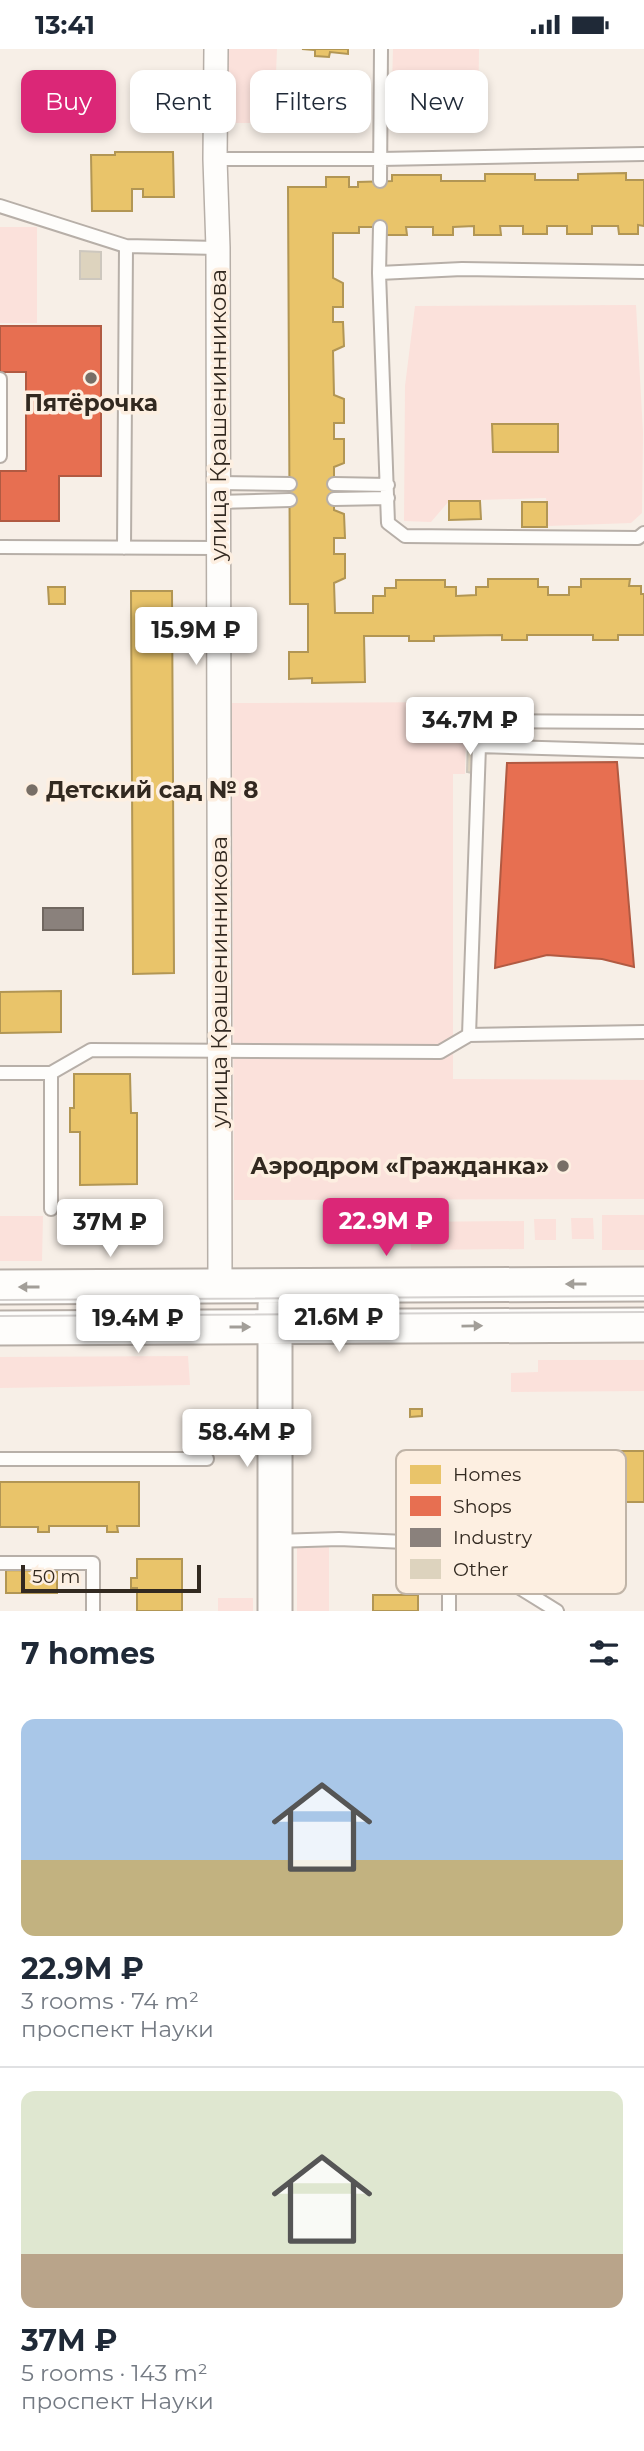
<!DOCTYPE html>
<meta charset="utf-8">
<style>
:root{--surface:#fff;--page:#f2f2f3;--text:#1f2937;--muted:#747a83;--line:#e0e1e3;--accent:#db2777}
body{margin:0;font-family:Montserrat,sans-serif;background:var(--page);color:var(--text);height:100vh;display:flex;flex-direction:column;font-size:26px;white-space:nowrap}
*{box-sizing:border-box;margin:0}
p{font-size:23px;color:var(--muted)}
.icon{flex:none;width:38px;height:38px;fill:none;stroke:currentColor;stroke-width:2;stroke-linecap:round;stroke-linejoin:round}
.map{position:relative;height:1562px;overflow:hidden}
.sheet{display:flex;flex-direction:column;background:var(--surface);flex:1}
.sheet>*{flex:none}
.banner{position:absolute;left:21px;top:21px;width:602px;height:63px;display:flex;gap:14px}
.scale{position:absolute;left:21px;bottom:18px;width:180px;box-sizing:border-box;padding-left:7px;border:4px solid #322920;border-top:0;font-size:19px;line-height:24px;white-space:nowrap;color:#322920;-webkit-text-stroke:5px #fdefe1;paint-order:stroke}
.price{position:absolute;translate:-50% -60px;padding:0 16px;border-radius:7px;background:#fff;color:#222;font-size:23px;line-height:46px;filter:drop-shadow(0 2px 4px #0008)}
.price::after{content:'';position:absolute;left:50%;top:42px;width:21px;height:16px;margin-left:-10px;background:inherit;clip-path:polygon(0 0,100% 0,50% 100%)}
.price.current{background:var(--accent);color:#fff}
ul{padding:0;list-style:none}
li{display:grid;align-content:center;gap:14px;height:371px;padding:0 21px}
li+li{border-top:2px solid var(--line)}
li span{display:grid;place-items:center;height:217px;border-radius:14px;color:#555}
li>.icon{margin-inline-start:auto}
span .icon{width:126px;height:126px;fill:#fffc;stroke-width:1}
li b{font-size:30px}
h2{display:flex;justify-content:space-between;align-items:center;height:84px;padding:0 21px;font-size:30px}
.chip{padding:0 24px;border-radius:14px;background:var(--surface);box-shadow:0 4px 10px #0003;font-size:24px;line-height:63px}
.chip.current{background:var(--accent);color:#fff}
.status{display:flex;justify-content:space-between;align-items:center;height:49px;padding:0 35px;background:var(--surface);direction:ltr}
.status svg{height:19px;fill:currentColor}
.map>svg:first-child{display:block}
.green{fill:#fbe1db;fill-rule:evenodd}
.homes{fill:#e9c46a;stroke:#b29654;stroke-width:2}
.shops{fill:#e76f51;stroke:#b15a42;stroke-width:2}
.industry{fill:#8a817c;stroke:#706760;stroke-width:2}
.building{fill:#ddd3be;stroke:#cdc7be;stroke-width:2}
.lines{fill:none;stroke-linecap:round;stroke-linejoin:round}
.lane-casing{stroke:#b7afa8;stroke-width:16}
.street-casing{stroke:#b7afa8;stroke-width:26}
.secondary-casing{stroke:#b7afa8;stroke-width:37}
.lane{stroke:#fefdfb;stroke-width:12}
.street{stroke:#fefdfb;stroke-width:23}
.secondary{stroke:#fefdfb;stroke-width:33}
.tram{stroke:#d5d2d0;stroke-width:2}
.oneway{fill:#a29e98}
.poi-dot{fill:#776e66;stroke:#fdefe1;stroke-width:2.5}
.labels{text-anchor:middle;stroke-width:7;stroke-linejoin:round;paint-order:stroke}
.poi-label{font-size:23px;font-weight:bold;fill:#322920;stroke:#fdefe1}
.street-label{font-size:23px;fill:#322920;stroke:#fdefe1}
.key{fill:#fdefe1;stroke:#c0b4a7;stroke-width:2}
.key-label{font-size:19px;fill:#322920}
</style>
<div class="status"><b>13:41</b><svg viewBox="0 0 49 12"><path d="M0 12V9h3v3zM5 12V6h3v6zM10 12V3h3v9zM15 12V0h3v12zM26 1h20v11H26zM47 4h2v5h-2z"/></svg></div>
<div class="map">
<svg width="644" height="1562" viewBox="0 0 644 1562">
<rect width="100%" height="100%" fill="#f7efe7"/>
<path class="green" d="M228,0H277L274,74H228Z
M393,0H479L478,76L391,75Z
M0,178H37V274H0Z
M636,256L643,384L642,464L631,474L548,477L546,449L449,452L431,473L404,472L405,337L415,257ZM558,375V403H493L492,376Z
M467,653L465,725H453V1030L644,1031V1150L234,1151L232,654Z
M602,1166H644V1201H602Z
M0,1167H43L42,1212H0Z
M571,1169H593L594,1190H572Z
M534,1170H556V1191H535Z
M524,1172V1200L411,1201L410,1173Z
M188,1307L190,1336L0,1339V1308Z
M538,1311H644V1342L511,1343V1324L538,1323Z
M329,1498V1562H297V1499Z
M218,1549H253V1562H218Z"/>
<path class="homes" d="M302,0H348V5L330,3L329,8L315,7V1Z
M115,103H173L174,148H143V140H132V162H92L91,106H115Z
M626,124V131H644V177L638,176V185H619L618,177H592V185H567V177H547V185H523V177H500L501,186H474V177L453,178V186H433V178H406L407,186H382V178H359V184H333V229L343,234V258H333V273H343L344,297L333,302L334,346L344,350V374H334V390H344V414L334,418V461L344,465L345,489H334V505H345V529L334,534L335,564H373V547H385V539H396V531H445V538H456V547L476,546V538H488V530H538V538H548V546H569V538H581V530H630L629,537H641V545H644V586H618V591H593V586H527V591H502V586L434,587V592H409V587H364L365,633L312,634V629L289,630V603H308V555H290L288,138H326V128H349V138H358V133L392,132V126H441V132H485V125H535V131H578V125Z
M492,375H558V403H493Z
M449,452H480L481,470L449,471Z
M522,453H547V478H522Z
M48,538H65V555H49Z
M131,542H172L174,924L133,925Z
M61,942V983L0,984V943Z
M74,1025H130L131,1064H137V1135L80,1136V1083H70V1059H74Z
M410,1360H422V1367L410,1368Z
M446,1402H644V1453H446Z
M0,1433H139V1477H117L118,1483H107V1477H49V1483H38V1478H0Z
M137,1510H182V1562H137V1539H131V1529H137Z
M6,1521L57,1522V1544H6Z
M373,1546H418V1562H373Z"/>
<path class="shops" d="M0,277H101V427H59V472H0V422H26V323H0Z
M617,713L634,918L602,910L547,906L495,919L507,714Z"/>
<path class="industry" d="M43,859H83V881H43Z"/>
<path class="building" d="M80,202L101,203V230H80Z
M468,693L473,694L472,724L467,723Z"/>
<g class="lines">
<g class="lane-casing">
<path id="lane" d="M215,110H381L644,105
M380,132L381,0
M0,157L126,197L218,199
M380,178L379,224L388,474L405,487L638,489L644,484
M379,224L462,220L644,223
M0,407V330
M217,434L290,435
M334,435L388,436
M334,450L388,449
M217,453L290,451
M0,498L217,499
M124,499L126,197
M479,697L480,672L644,673
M644,702L479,697L469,986L644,983
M0,1024H51L91,1001L440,1003L469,986
M51,1024V1160
M0,1410H207
M275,1492L339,1490L449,1495L473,1492L613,1495
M449,1495L557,1562
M0,1514H93V1562
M449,1562V1495"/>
</g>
<g class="street-casing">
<path id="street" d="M216,0L215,110L218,199L220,1237"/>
</g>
<g class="secondary-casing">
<path id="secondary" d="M0,1238L644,1235
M275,1256V1562
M0,1279L644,1276"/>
</g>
<use href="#lane" class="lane"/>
<use href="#street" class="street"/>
<use href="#secondary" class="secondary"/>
<path class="tram" d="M0,1251L644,1247
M0,1267L644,1263"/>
</g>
<defs><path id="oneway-solid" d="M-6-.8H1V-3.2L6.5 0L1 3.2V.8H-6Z" transform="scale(1.75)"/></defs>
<g class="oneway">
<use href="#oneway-solid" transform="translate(576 1235) rotate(180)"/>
<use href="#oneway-solid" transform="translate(29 1238) rotate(180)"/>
<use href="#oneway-solid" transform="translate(472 1277) rotate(-1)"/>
<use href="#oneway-solid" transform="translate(240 1278)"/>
</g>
<g class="poi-dot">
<circle cx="91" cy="329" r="7"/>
<circle cx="32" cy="741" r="7"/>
<circle cx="563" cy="1117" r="7"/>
</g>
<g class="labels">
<g class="poi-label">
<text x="91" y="362">Пятёрочка</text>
<text x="46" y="749" text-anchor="start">Детский сад № 8</text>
<text x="549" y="1125" text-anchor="end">Аэродром «Гражданка»</text>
</g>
<g class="street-label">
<text transform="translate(218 366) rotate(-90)" y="8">улица Крашенинникова</text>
<text transform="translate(219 933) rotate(-90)" y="8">улица Крашенинникова</text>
</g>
</g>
<rect x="396" y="1401" width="230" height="144" rx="10" class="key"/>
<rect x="410" y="1416" width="31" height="19" fill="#e9c46a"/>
<rect x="410" y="1447" width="31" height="20" fill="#e76f51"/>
<rect x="410" y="1479" width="31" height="19" fill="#8a817c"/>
<rect x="410" y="1510" width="31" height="20" fill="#ddd3be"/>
<g class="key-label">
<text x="453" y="1432">Homes</text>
<text x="453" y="1464">Shops</text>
<text x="453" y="1495">Industry</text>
<text x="453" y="1527">Other</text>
</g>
</svg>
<div class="scale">50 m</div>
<b class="price" style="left:196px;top:618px">15.9M ₽</b>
<b class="price" style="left:470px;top:708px">34.7M ₽</b>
<b class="price current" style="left:386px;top:1209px">22.9M ₽</b>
<b class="price" style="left:110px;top:1210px">37M ₽</b>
<b class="price" style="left:339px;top:1305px">21.6M ₽</b>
<b class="price" style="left:138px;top:1306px">19.4M ₽</b>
<b class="price" style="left:247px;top:1420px">58.4M ₽</b>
<div class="banner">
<a class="chip current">Buy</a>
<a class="chip">Rent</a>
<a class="chip">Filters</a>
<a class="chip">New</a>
</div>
</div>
<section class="sheet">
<h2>7 homes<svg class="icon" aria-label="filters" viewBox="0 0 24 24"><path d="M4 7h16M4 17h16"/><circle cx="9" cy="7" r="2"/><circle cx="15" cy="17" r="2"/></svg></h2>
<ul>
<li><span style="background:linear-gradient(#a9c7e8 65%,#c2b280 0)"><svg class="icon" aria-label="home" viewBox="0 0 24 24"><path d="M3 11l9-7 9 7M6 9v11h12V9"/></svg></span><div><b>22.9M ₽</b><p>3 rooms · 74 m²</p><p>проспект Науки</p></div></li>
<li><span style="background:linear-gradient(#dfe7d0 75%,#b9a48a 0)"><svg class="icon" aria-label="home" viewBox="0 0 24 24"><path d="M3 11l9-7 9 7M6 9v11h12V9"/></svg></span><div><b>37M ₽</b><p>5 rooms · 143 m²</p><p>проспект Науки</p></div></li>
</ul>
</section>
